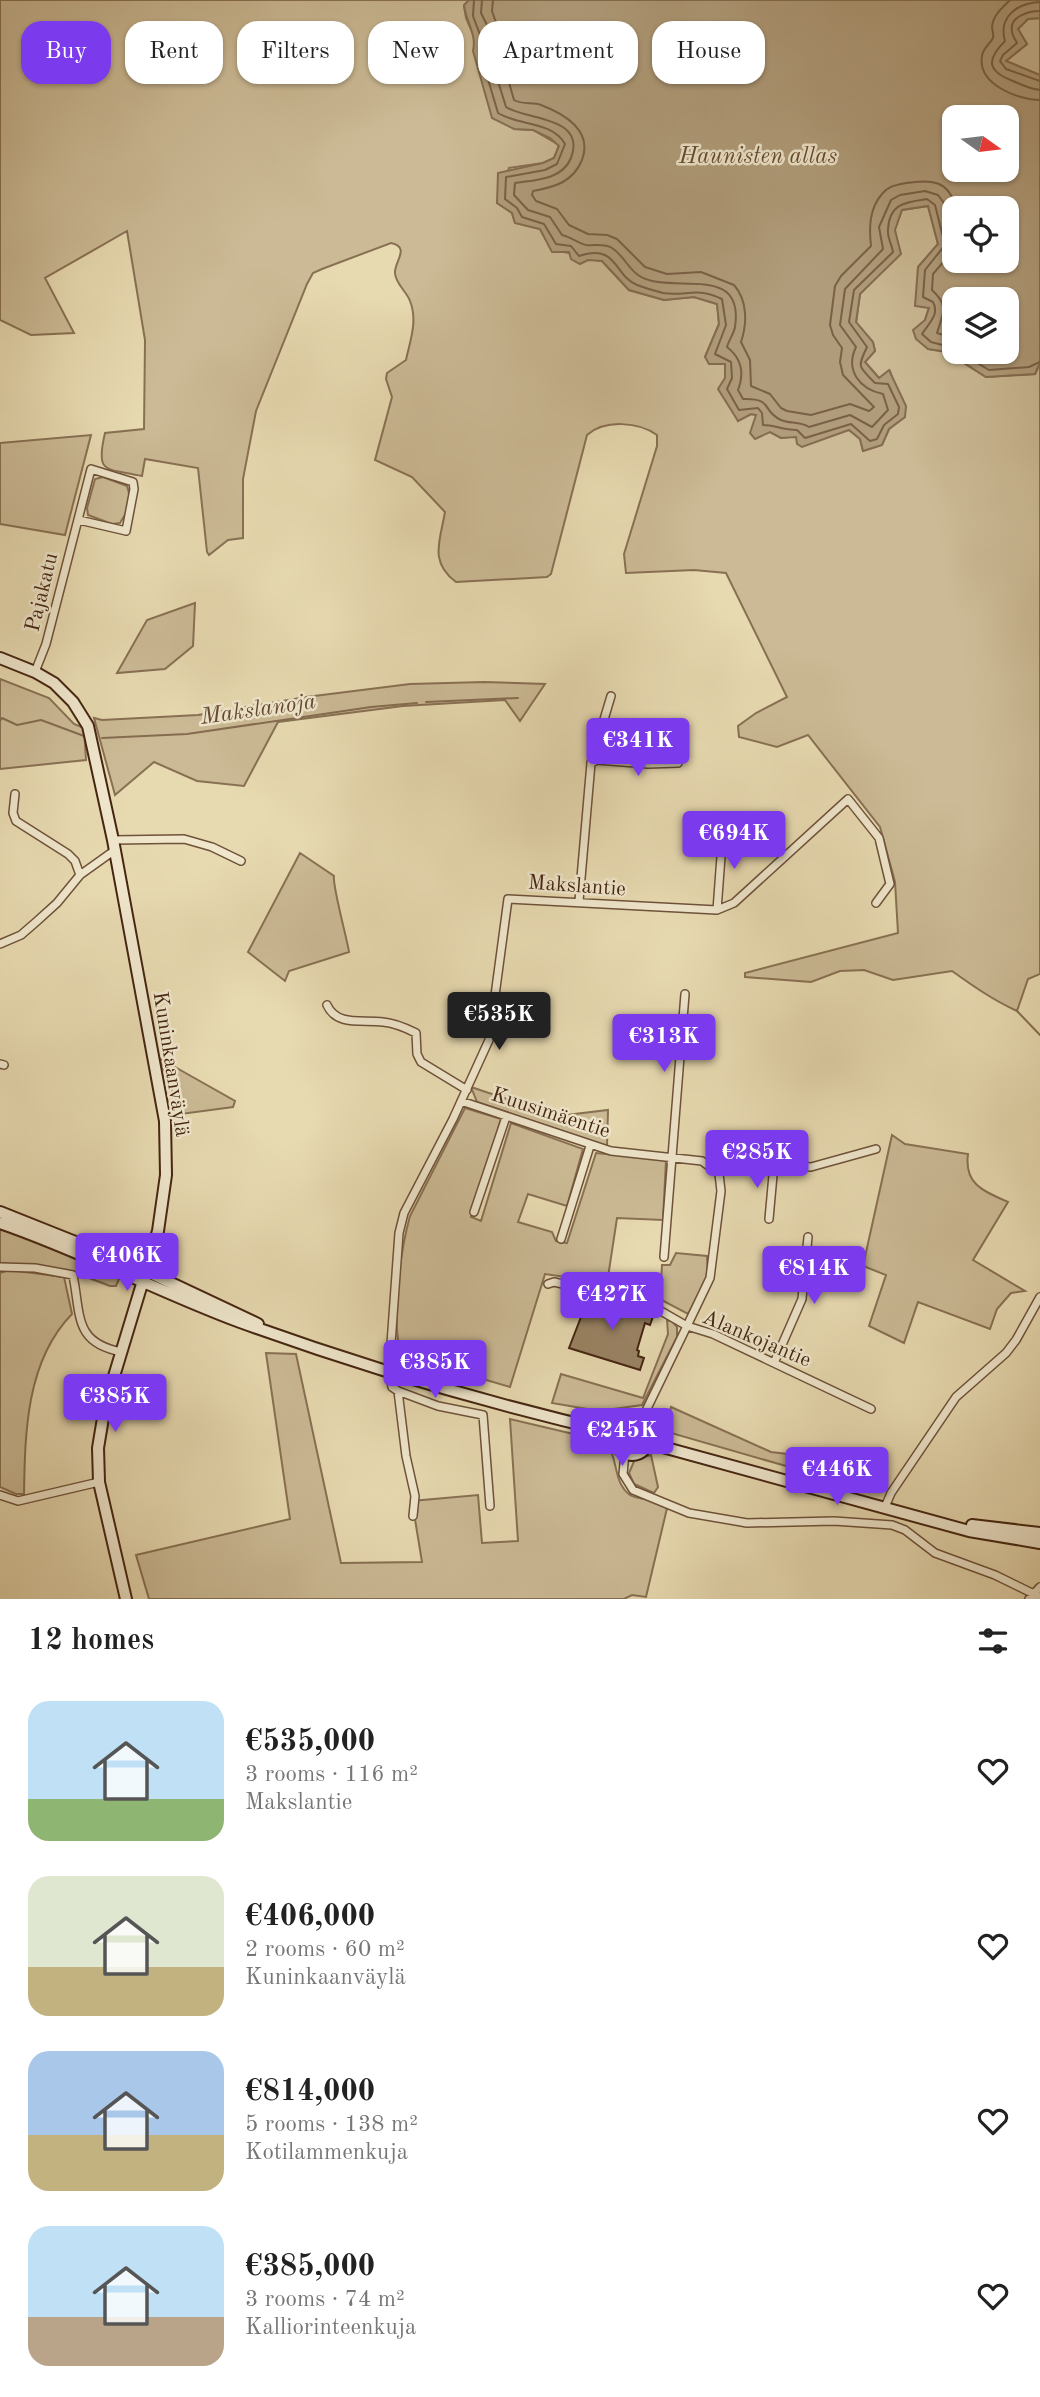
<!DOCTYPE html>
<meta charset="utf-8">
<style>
:root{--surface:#fff;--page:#f2f2f2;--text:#222;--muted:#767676;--accent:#7c3aed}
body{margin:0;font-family:"Old Standard TT",serif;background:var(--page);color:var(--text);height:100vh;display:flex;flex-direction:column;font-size:26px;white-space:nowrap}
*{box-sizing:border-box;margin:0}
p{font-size:23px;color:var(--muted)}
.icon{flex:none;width:38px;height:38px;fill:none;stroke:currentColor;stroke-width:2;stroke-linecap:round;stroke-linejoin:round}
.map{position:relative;height:1599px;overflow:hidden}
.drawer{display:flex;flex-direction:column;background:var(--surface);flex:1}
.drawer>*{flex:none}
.top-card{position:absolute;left:21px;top:21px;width:999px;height:63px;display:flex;gap:14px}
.needle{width:46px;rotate:104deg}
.controls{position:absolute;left:942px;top:105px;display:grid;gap:14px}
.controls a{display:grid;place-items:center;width:77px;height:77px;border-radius:14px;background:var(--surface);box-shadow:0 2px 5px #0004;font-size:35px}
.price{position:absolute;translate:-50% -60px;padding:0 16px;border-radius:7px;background:var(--accent);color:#fff;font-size:23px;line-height:46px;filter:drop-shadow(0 2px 4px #0008)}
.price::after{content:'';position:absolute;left:50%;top:42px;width:21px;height:16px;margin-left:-10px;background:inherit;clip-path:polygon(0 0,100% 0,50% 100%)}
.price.selected{background:#222;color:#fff}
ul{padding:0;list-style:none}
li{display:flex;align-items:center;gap:21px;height:175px;padding:0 28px}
li span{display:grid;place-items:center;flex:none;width:196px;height:140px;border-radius:21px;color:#555}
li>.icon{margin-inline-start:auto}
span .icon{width:84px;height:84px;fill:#fffc;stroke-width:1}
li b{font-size:30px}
h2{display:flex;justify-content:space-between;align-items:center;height:84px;padding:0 28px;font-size:30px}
.tag{padding:0 24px;border-radius:21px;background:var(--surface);box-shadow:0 2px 5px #0004;font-size:24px;line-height:63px}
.tag.selected{background:var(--accent);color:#fff}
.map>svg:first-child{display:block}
.green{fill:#cbba95;stroke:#887053;stroke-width:2}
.water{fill:#b09c7a;stroke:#856c50;stroke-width:2;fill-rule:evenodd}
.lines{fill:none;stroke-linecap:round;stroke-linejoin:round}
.shore{stroke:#7a6046;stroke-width:2}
.stream{stroke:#856c50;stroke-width:2}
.building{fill:#998364;stroke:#452511;stroke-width:2}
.street-casing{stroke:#6e5239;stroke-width:10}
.secondary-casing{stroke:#452511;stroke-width:14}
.street{stroke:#efe6cc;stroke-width:7}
.secondary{stroke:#efe6cc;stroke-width:10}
.labels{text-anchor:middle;stroke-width:5;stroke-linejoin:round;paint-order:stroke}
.street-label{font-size:21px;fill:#452511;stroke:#efe6cc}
.water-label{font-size:23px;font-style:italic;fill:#654930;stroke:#efe6cc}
</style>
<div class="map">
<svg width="1040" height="1599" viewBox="0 0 1040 1599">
<rect width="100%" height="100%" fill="#e7d9b0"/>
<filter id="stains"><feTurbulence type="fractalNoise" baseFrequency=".00286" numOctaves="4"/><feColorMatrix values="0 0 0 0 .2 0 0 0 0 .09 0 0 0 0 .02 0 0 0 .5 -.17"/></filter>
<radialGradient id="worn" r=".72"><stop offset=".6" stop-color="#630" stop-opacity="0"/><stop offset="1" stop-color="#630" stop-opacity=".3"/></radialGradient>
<path class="green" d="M0,0H469L464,6L466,18L514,129L533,130L559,145L554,158L543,163L509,168L497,203L512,213L515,223L540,229L552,251C570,250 585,260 602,261L629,290L664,300L694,297L717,304L719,324L705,357L725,364V378L738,421L751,414L756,415L770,432L781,438L849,430L860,439L863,451L882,445L889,429L905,417L890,371L879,378L865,362L875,351L873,343L856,323L860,294L877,276L902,210L928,206L938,244L918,267L929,307L925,320L928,349L946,352L986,377L1035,374L1040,363V974L1028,979L1017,1011C993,1000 973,986 952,971L893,980L864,970L840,971L811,982L745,977V973L898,933L895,882L880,827L808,735L777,747L739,737L738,726L756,713L787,697L726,573L694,570L626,573L624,554L657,446V435C639,422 605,419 587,435L551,574L547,577L456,582C429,562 440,541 445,512L412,477L375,460L392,397L386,379L387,373L406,360C410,341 418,321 410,301C407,292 395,283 395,273C394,262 411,247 391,243L322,269L313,273L307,284L256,411L243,479V538L228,540L209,555L207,552L198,468L145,459L142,476C106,468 95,475 105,433L144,429L145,340L127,231L45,278L74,333L31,335L0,320Z
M1040,18V75L1006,61L1027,44L1018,29L1028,19Z
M91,435L65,535L0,524V443Z
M103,477L127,486C132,498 128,512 120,523L112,524L88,515L87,508L95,479Z
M195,603L193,646L165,669L117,673L147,620Z
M0,679L49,698L74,724L84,728L86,760L0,769Z
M484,682L545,684L520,721L505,700L403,706L278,722L244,786L197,781L154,762L115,795L94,718L102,720L198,715L306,697L410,684Z
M300,853L334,876C332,885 347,938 349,952L289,971L285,981L248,952Z
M159,1058L235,1101L233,1107L181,1114Z
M471,1087L558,1116L608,1110L607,1146L477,1102Z
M465,1108L501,1119L471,1217L481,1221L511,1123L583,1149L567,1206L528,1194L518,1222L552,1232L556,1241L567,1243L596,1153L666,1160L663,1220L617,1218L608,1277L661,1281L662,1265H670L676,1253L707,1256L708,1277L688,1314L637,1287L545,1274L510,1387L401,1355C391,1319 400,1252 410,1216Z
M892,1135L905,1144L968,1154C964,1184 983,1191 1008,1202L973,1260L1025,1291L1011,1293L997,1309L990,1329L918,1302L904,1343L869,1326L886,1275L863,1266Z
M0,1226L118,1276L119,1279L116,1286H110L68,1270L0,1263Z
M9,1270L64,1277L72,1314C26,1361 25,1433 24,1494H16L0,1487V1273Z
M667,1320L672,1321L677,1327V1337L642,1405L599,1411L552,1403L561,1374L643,1398L668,1334Z
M266,1353L296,1354L341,1563L422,1562L412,1501L478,1495L482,1543L518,1541L510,1419L603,1441C620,1454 611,1481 630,1495C637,1500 656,1499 668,1504L646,1597L632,1595L624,1599H149L136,1555L290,1519Z
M671,1407L771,1452L847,1461L838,1476L800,1470L671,1433L666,1426Z
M651,1455L658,1487L654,1493L634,1484L629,1473L635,1459Z"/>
<path class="water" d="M469,0H1040V18L1028,19L1018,29L1027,44L1006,61L1040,75V363L1035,374L986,377L947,352L928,349L916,339L913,330L925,320L929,308L915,306L918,267L938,244L928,206L902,210L895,230L901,254L860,294L856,322L873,342L875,351L865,362L879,378L889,370L906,406L905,417L889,429L882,445L863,451L860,439L849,430L802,447L797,444L796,437L781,438L770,432L755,439L750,433L756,415L751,414L738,421L718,389L725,378V364H709L705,357L719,324L717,304L694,297L664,300L629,290L602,261L588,260L580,264L571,259L569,252H552L540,229L515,223L512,213L497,203L498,173L543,163L554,158L559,146L550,138L533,130L514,129L492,118L473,51C477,34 466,22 464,5ZM954,117H1006V170H954ZM954,208H1006V261H954ZM954,299H1006V352H954Z"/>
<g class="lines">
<path class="shore" d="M474,0L473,16L482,40L480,52L498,113C519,126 552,121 565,144L557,164L545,170L506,177L505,199L517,208L522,217L544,224L556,244L571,246L579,256C618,243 614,276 637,285C645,288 655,291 663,293C686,297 695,286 722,299L726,325L715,354L731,362L732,378L727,389L739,410L758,408L762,413L763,425C775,425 782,430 797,430L805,438L851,424L870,441L877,439L884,425L898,414L899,407L888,384L875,383C857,365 858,367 867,347L849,322L854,290L893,252C892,245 887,237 888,230C889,203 906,202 927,199L935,205L945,245L925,270L923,297L933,302C940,315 928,324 922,334L931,342L954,348
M482,0L481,13L488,27L489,52L506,107C525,120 587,116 571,158C562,180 535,180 515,183L514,195L528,210L550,217L562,235C571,237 578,243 586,245C595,246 604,243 612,248C623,255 628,268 638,275C668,297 745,260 735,327C734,333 729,340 727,347C741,358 745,372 738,390L743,399C774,398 761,411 781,420C790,424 799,421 809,427L850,415L872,427L888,410L883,394C859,389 845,370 856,347L840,325L845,289L883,249L879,227L891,200L900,195L925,191L938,195L944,203L953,245L951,253L933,274L932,290C950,307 943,312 937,333L954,338
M493,0L492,11L501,37L500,51L514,100C523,105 532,102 541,105C565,114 593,131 582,160C573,182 555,187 533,191L532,195L536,201L557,209L569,225L588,234L607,235L617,239L645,267L667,274L701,272L734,285C748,301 747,324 741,342L750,360L751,386L770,394L781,408L787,411L811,415L850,404L869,411L874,407L843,375L840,362L842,348L833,335L830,325L835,286L841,276L871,246C869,228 869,209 882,194C888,186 896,185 906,183C931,179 949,180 956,208
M1010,0C1002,8 993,15 992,27C992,30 994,34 993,38C990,44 983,48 982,56C977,84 1018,100 1040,100
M1040,2C1017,3 998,17 1005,41C986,60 987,71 1013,81C1022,85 1030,89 1040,90
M1040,11C1030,11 1009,16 1012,31C1012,35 1015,39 1017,43L1003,55L1000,61L1006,69L1040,81
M959,352L989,370L1029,367L1040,362"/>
<path class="stream" d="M426,702L518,698
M0,721L2,718L17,725L41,720L84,736
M102,738L187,734L371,707L417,703
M1017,1011L1040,1035"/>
</g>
<path class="building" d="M588,1299L608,1305L609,1301L619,1303L654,1314L650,1325L645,1323L637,1350L639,1351L638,1356L644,1358L640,1370L569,1348Z"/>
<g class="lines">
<g class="street-casing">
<path id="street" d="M35,672L46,644L91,469L133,482L134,489L126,531L79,520
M591,763L597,760L648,764L678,763
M15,794L13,813L16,821L68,854L75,861L80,875
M113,840L184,839L212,847L241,861
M579,901L591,763L611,696
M717,910L723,830
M0,944L21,935L36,922L57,903L80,875L115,850
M327,1005C337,1027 363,1019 383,1022C395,1023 406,1028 416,1033L417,1054L421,1062L467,1090
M0,1064L4,1065
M461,1101L611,1151L702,1161L719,1174L721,1191L710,1278L687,1326L647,1303L554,1282L548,1284
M716,1169L742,1162L811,1167L876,1149
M474,1212L506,1117
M769,1219L774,1164
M561,1239L590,1146
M664,1257L685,994
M0,1267L35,1268L73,1275C81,1316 74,1343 122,1352
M774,1363L802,1299L808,1237
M398,1391L406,1456L415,1496L413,1516
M640,1423L687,1326L713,1334L871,1409
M625,1453L623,1474L633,1490L689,1513L747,1523L834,1521L892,1525L905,1530L935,1553L995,1575L1040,1597
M0,1495L18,1501L99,1482
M490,1506L483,1415L438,1406L398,1391L392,1387L389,1371L399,1233L404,1213L453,1119L489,1040L508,899L717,910L734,903L848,799L879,838L890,884L876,903
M885,1507L891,1493L956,1397L1006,1353L1016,1340L1040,1297
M1029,1599L1040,1587"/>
</g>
<g class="secondary-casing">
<path id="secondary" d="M0,658L35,672L54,683L73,702L88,726L113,840L165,1121L166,1175L158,1231L105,1406L98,1448L99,1482L126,1599
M0,1212L133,1265L258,1324
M0,1223C82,1251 159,1292 240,1322C361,1366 491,1404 616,1433
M615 1438a17 17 0 1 1 34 0a17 17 0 1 1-34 0Z
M648,1443L969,1531L1040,1543
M972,1525L1040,1533"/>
</g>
<use href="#street" class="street"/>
<use href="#secondary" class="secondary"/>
</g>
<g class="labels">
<g class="street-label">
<text transform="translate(41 592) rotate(-76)" y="7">Pajakatu</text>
<text transform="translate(577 885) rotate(4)" y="7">Makslantie</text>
<text transform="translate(172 1064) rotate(81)" y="7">Kuninkaanväylä</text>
<text transform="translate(551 1112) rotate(18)" y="7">Kuusimäentie</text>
<text transform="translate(757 1338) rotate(23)" y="7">Alankojantie</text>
</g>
<g class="water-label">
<text x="758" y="163">Haunisten allas</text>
<text transform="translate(258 708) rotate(-8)" y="8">Makslanoja</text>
</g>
</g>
<rect width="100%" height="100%" filter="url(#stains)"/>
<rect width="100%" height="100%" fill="url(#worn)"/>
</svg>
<div class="controls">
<a><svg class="needle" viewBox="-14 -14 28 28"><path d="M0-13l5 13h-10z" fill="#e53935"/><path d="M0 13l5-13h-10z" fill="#767676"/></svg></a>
<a><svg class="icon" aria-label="locate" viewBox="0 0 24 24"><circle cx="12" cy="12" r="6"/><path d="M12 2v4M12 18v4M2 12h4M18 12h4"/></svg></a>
<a><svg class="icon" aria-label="layers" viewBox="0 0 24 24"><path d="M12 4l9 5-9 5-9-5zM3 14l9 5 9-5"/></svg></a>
</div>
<b class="price" style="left:638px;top:778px">€341K</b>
<b class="price" style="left:734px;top:871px">€694K</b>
<b class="price selected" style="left:499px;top:1052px">€535K</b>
<b class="price" style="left:664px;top:1074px">€313K</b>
<b class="price" style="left:757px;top:1190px">€285K</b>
<b class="price" style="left:127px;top:1293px">€406K</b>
<b class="price" style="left:814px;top:1306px">€814K</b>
<b class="price" style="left:612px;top:1332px">€427K</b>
<b class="price" style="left:435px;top:1400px">€385K</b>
<b class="price" style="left:115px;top:1434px">€385K</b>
<b class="price" style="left:622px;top:1468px">€245K</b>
<b class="price" style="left:837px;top:1507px">€446K</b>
<div class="top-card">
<a class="tag selected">Buy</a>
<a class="tag">Rent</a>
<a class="tag">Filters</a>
<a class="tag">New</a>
<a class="tag">Apartment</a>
<a class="tag">House</a>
</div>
</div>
<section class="drawer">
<h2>12 homes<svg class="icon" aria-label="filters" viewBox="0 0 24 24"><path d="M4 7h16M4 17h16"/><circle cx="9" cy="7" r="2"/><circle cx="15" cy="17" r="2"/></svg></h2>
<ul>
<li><span style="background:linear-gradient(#bfe0f5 70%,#8fb573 0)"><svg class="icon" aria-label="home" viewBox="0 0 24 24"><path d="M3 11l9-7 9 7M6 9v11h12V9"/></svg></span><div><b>€535,000</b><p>3 rooms · 116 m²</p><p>Makslantie</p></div><svg class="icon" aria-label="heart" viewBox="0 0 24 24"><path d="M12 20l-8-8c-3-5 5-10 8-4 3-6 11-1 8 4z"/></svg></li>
<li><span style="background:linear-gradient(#dfe7d0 65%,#c2b280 0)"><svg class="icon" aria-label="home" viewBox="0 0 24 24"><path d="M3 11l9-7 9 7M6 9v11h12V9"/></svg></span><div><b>€406,000</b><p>2 rooms · 60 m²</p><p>Kuninkaanväylä</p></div><svg class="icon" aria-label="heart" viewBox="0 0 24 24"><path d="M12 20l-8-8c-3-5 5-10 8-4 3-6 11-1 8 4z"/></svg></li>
<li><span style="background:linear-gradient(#a9c7e8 60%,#c2b280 0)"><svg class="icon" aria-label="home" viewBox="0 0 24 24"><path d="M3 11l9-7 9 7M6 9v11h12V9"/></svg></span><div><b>€814,000</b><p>5 rooms · 138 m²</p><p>Kotilammenkuja</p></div><svg class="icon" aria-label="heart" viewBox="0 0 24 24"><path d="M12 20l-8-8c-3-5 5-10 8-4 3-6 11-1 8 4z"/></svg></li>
<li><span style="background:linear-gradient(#bfe0f5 65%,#b9a48a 0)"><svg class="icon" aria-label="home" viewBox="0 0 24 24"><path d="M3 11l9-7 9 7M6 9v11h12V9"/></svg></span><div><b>€385,000</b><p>3 rooms · 74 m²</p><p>Kalliorinteenkuja</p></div><svg class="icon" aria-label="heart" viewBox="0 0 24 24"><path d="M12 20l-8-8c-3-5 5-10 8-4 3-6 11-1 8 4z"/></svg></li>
</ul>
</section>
